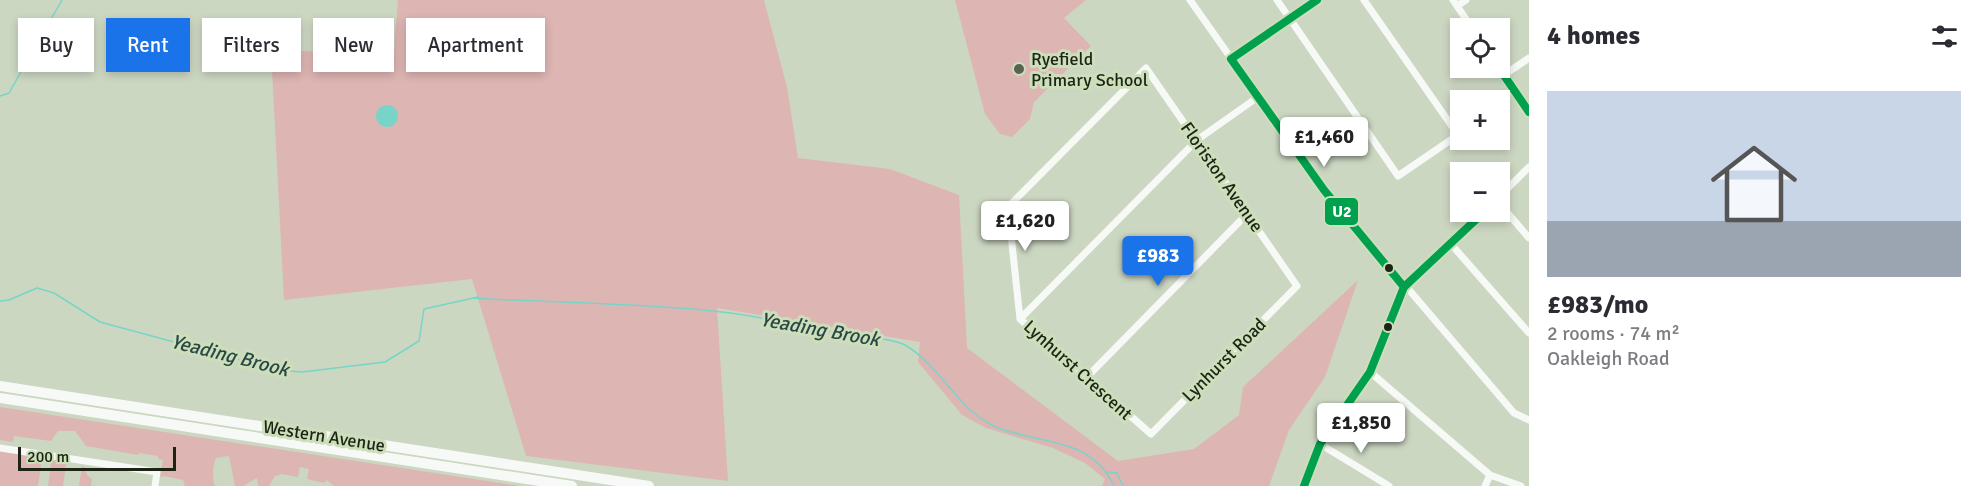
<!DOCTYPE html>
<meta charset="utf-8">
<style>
:root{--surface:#fff;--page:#f2f2f3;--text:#2b2b33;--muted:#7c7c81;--line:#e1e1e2;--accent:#1a73e8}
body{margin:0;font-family:Signika,sans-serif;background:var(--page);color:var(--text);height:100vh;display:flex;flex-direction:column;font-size:22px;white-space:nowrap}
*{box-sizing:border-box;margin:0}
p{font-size:20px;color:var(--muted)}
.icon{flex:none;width:33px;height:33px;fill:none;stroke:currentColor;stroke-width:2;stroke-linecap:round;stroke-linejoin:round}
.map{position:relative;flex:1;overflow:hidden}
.sheet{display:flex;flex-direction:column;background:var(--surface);width:450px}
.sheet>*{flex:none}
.top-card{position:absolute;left:18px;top:18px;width:570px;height:54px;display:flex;gap:12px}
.controls{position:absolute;left:1450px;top:18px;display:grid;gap:12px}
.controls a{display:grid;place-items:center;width:60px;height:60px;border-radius:0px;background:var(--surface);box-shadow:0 3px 9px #0003;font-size:30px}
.scale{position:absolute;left:18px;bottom:15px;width:158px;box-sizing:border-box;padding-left:6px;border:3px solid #1d2416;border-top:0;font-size:16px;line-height:21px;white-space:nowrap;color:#1d2416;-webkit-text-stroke:4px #ccdfba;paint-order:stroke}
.price{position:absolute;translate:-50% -51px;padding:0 14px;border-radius:6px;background:#fff;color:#222;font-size:20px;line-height:39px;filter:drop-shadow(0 2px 3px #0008)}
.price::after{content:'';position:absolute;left:50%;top:36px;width:18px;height:14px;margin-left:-9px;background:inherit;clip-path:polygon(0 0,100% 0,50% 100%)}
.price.on{background:var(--accent);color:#fff}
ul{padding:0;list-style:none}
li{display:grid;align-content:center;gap:12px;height:318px;padding:0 18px}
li+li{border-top:2px solid var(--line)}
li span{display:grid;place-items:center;height:186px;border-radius:0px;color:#555}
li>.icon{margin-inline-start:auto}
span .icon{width:108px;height:108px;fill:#fffc;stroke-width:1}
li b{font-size:26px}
h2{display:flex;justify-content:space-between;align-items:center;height:72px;padding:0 18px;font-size:26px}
.chip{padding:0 21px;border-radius:0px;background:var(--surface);box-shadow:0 3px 9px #0003;font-size:21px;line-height:54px}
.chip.on{background:var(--accent);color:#fff}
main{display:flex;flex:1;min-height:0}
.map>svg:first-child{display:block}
.green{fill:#ddb5b3}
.water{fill:#79d4c8}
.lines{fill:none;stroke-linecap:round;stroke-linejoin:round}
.stream{stroke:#79d4c8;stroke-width:1.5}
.minor{stroke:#f7f9f6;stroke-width:7}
.highway{stroke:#f7f9f6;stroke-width:10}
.bus-1-casing{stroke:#ccdfba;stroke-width:12}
.bus-1{stroke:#01a04e;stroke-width:8}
.poi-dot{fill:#5a6352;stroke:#ccdfba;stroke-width:2}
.bus-dot{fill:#1d2416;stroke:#ccdfba;stroke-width:2}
.labels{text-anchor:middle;stroke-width:6;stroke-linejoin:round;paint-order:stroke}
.poi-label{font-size:18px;fill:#1d2416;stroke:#ccdfba;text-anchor:start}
.street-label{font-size:18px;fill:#1d2416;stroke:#ccdfba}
.water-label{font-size:20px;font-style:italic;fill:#2b4745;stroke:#ccdfba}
.line-badge{stroke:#ccdfba;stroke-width:2}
.badge-label{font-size:16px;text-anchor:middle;font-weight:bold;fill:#fff}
</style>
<main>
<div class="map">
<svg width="1529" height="486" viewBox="0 0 1529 486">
<rect width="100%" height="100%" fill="#ccd7c2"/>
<path class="green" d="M398,0H764L787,87L798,158L890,169L959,195L967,348L1118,461L1194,449L1239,415L1243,387L1358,280L1325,377L1289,430L1269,486H1102L1105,479L1085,463L1053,448L986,428L962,415L918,362L920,342L717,308L728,481L526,456L472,279L284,300L271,50L394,54Z
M955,0H1086L1064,18L1091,46L1034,102L1030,119L1012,137L1000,134L985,114Z
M0,407L520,486H334L327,480L324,483L307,479L309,469L300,467L298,477L282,474L275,476L269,486H258L257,478L243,486H235L229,456L216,458C212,468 213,476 214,485L217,486H185L183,480L164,476L160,477L163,460L158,459V456L139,453L138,455L86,446L75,431H58L51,441L14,436L13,442L0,440Z
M0,451L38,458L41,465L38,486H0Z
M56,459L66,464L63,486H48L51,463Z
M82,466L85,467L87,475L92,479L91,486H79Z"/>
<path class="water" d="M376 116a11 11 0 1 1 22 0a11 11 0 1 1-22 0Z"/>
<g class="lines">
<path class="stream" d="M0,96L9,93L62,0
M473,298C555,303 640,303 722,312C759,316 796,325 833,332C849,334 892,338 905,345C941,366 957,409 994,426C1036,445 1091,435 1114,486
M0,301L9,300L37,288L54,293L100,322L277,370L302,372L385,362L419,341L424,309L478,297
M1108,472L1117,473L1123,486"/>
<path class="minor" d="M1190,0L1324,190L1514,413L1529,420
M1277,0L1398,176L1458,135L1364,0
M1453,0L1472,28
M1457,6L1466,0
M1231,59L1317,0
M1146,68L1297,286L1151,434L1020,319L1008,207Z
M1499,68L1529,112
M1504,75L1529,58
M1500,196L1529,167
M1500,204L1529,238
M1450,243L1529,333
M1020,319L1197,140L1258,97
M1370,372L1490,475L1521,486
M1087,377L1247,214
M1320,444L1389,486
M0,448L157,472L155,486
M1304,486L1320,444L1370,372L1404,287L1484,212
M1485,486L1490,475"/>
<path class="highway" d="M0,386L649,486
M0,398L572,486"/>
<g class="bus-1-casing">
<path id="bus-1" d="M1231,59L1324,190L1404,287
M1231,59L1317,0
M1499,68L1529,112
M1304,486L1320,444L1370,372L1404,287L1484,212"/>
</g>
<use href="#bus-1" class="bus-1"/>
</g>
<circle class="poi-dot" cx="1019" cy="69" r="6"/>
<g class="bus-dot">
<circle cx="1389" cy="268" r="5"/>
<circle cx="1388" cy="327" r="5"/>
</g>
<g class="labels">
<g class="poi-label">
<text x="1031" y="65">Ryefield<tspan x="1031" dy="21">Primary School</tspan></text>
</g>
<g class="street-label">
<text transform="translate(1222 177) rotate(55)" y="6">Floriston Avenue</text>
<text transform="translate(1224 360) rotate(-45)" y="6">Lynhurst Road</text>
<text transform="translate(1078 370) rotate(42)" y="6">Lynhurst Crescent</text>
<text transform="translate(324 436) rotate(9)" y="6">Western Avenue</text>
</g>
<g class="water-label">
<text transform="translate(820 329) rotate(10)" y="7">Yeading Brook</text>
<text transform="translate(230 355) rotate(14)" y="7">Yeading Brook</text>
</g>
</g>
<rect class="line-badge" x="1324" y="197" width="35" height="29" rx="6" fill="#01a04e"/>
<g class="badge-label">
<text x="1342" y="217">U2</text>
</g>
</svg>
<div class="controls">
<a><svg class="icon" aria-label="locate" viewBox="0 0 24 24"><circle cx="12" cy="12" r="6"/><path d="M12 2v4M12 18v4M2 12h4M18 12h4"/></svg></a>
<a>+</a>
<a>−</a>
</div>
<div class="scale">200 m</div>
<b class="price" style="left:1324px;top:168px">£1,460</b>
<b class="price" style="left:1025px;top:252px">£1,620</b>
<b class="price on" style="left:1158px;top:287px">£983</b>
<b class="price" style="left:1361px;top:454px">£1,850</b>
<div class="top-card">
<a class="chip">Buy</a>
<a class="chip on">Rent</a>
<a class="chip">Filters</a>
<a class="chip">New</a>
<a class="chip">Apartment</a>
</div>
</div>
<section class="sheet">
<h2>4 homes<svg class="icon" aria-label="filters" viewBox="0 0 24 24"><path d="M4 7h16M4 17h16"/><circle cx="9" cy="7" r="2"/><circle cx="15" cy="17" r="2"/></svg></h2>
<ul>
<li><span style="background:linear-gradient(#c9d6e8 70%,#9aa5b1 0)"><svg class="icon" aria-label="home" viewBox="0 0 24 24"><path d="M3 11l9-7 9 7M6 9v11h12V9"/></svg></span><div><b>£983/mo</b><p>2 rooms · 74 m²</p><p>Oakleigh Road</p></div></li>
</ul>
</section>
</main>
